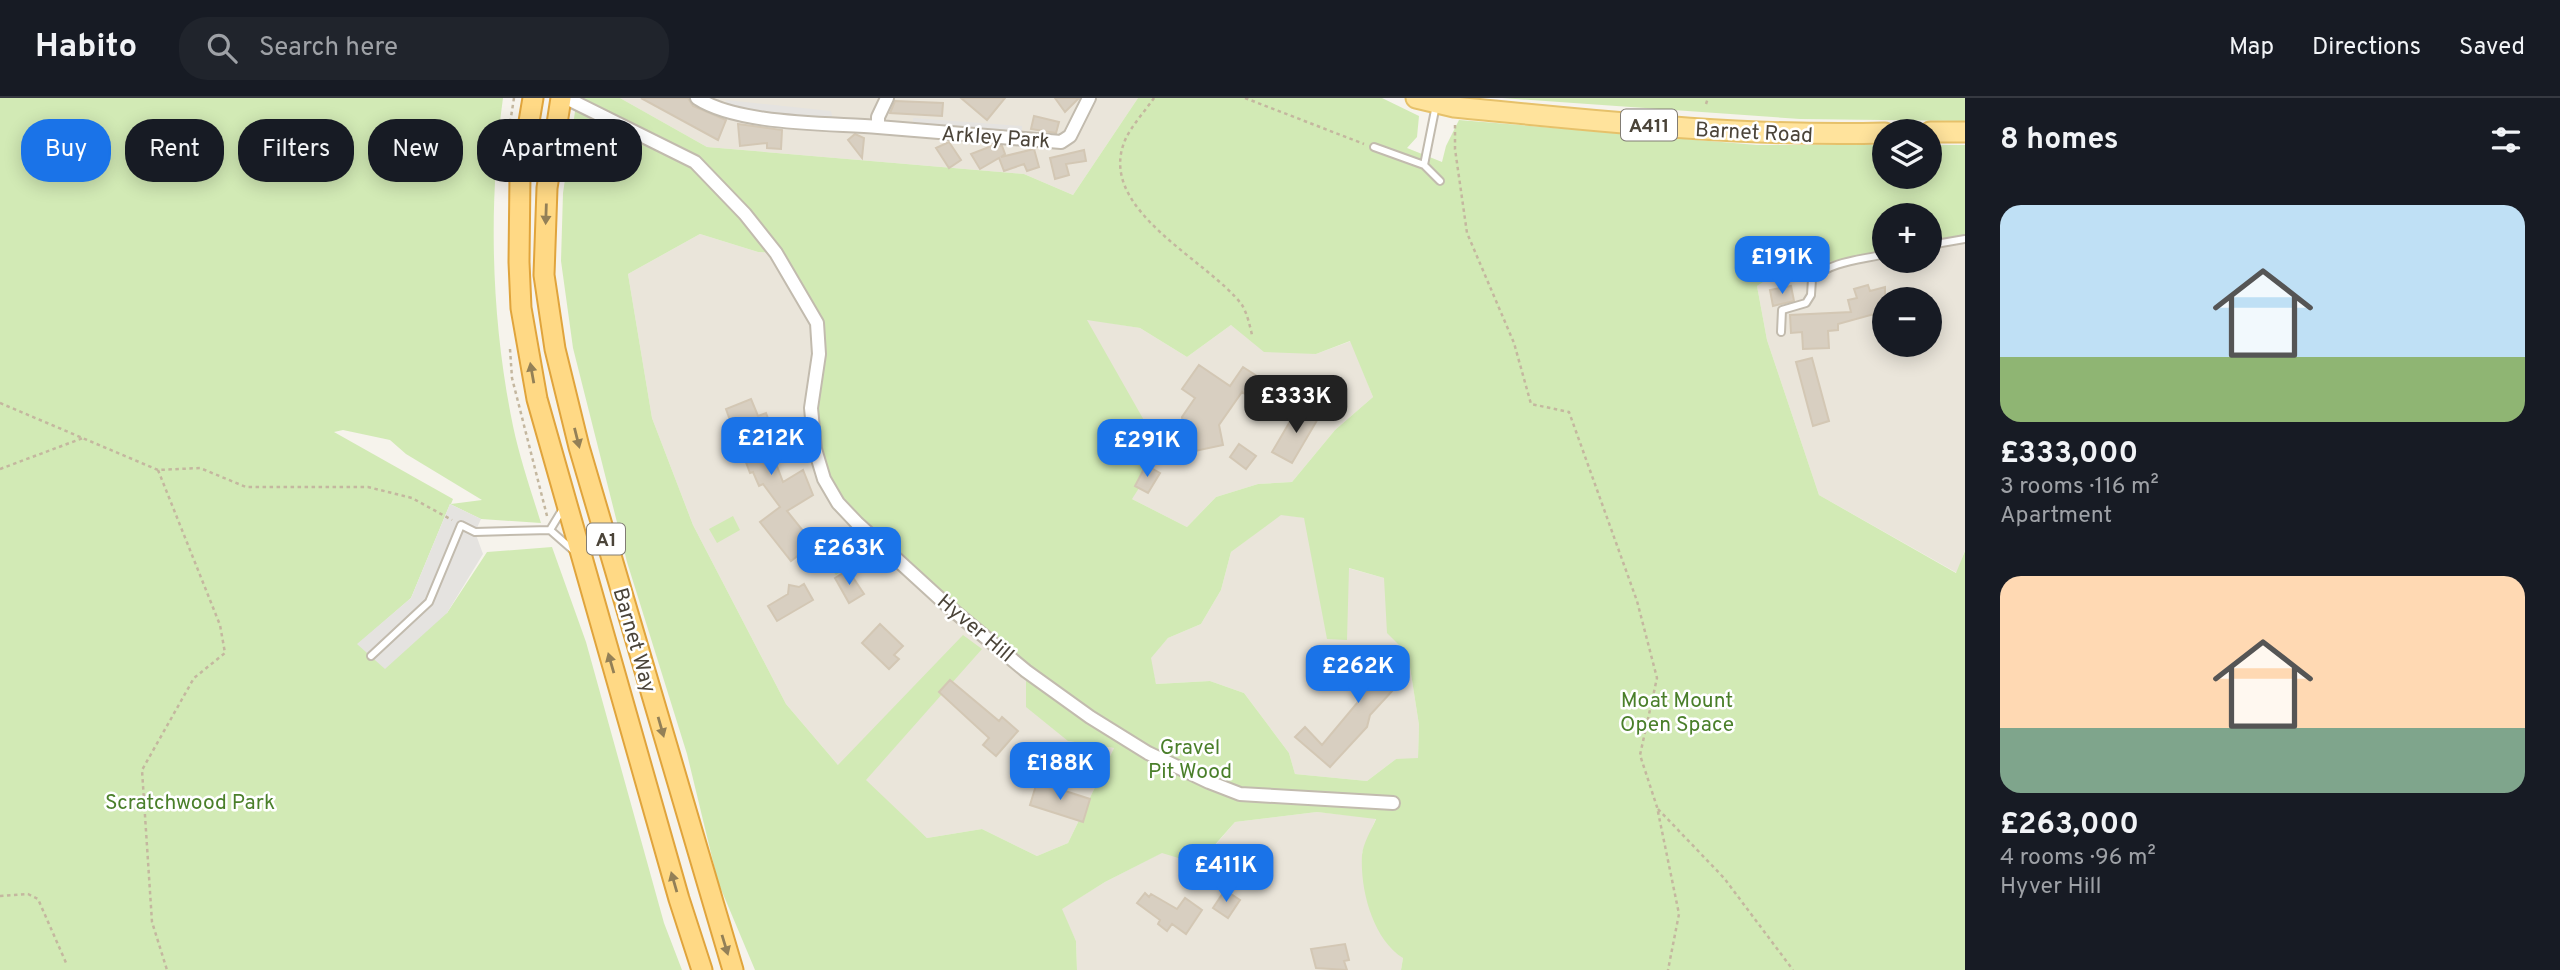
<!DOCTYPE html>
<meta charset="utf-8">
<style>
:root{--surface:#171b24;--page:#20242c;--text:#f1f3f6;--muted:#9ea1a6;--line:#363941;--accent:#1a73e8}
body{margin:0;font-family:Overpass,sans-serif;background:var(--page);color:var(--text);height:100vh;display:flex;flex-direction:column;font-size:26px;white-space:nowrap}
*{box-sizing:border-box;margin:0}
p{font-size:23px;color:var(--muted)}
.icon{flex:none;width:38px;height:38px;fill:none;stroke:currentColor;stroke-width:2;stroke-linecap:round;stroke-linejoin:round}
.map{position:relative;flex:1;overflow:hidden}
.sheet{display:flex;flex-direction:column;background:var(--surface);width:595px}
.sheet>*{flex:none}
.guide{position:absolute;left:21px;top:21px;width:665px;height:63px;display:flex;gap:14px}
.fabs{position:absolute;left:1872px;top:21px;display:grid;gap:14px}
.fabs a{display:grid;place-items:center;width:70px;height:70px;border-radius:50%;background:var(--surface);box-shadow:0 4px 18px #0003;font-size:35px}
.price{position:absolute;translate:-50% -60px;padding:0 16px;border-radius:14px;background:var(--accent);color:#fff;font-size:23px;line-height:46px;filter:drop-shadow(0 2px 4px #0008)}
.price::after{content:'';position:absolute;left:50%;top:42px;width:21px;height:16px;margin-left:-10px;background:inherit;clip-path:polygon(0 0,100% 0,50% 100%)}
.price.current{background:#222;color:#fff}
ul{padding:0;list-style:none}
li{display:grid;align-content:center;gap:14px;height:371px;padding:0 35px}
li span{display:grid;place-items:center;height:217px;border-radius:21px;color:#555}
li>.icon{margin-inline-start:auto}
span .icon{width:126px;height:126px;fill:#fffc;stroke-width:1}
li b{font-size:30px}
h2{display:flex;justify-content:space-between;align-items:center;height:84px;padding:0 35px;font-size:30px}
.pill{padding:0 24px;border-radius:28px;background:var(--surface);box-shadow:0 4px 18px #0003;font-size:24px;line-height:63px}
.pill.current{background:var(--accent);color:#fff}
header{display:flex;align-items:center;gap:42px;box-sizing:border-box;height:98px;padding:0 35px;background:var(--surface);border-bottom:2px solid var(--line)}
header strong{font-size:33px}
nav{display:flex;gap:38px;margin-inline-start:auto;font-size:24px}
.search{width:490px;height:63px;background:var(--page);display:flex;align-items:center;gap:18px;box-sizing:border-box;padding:0 24px;border-radius:28px;color:var(--muted);font-size:26px}
main{display:flex;flex:1;min-height:0}
.map>svg:first-child{display:block}
.residential{fill:#eae5da;fill-rule:evenodd}
.green{fill:#d2eab5;fill-rule:evenodd}
.parking{fill:#e5e3e0}
.building{fill:#d8cfc1;stroke:#d3c7b4;stroke-width:2}
.lines{fill:none;stroke-linecap:round;stroke-linejoin:round}
.service-casing{stroke:#c2bbae;stroke-width:10}
.minor-casing{stroke:#c2bbae;stroke-width:16}
.primary-casing{stroke:#e6c16a;stroke-width:23}
.trunk-casing{stroke:#e0a43c;stroke-width:23}
.path{stroke:#c4b79f;stroke-width:2.5;stroke-dasharray:3.5 3.5;stroke-linecap:butt}
.service{stroke:#fff;stroke-width:6}
.minor{stroke:#fff;stroke-width:12}
.primary{stroke:#ffe39c;stroke-width:19}
.trunk{stroke:#ffd985;stroke-width:19}
.oneway{fill:#938057}
.labels{text-anchor:middle;stroke-width:5;stroke-linejoin:round;paint-order:stroke}
.shield{fill:#fff;stroke:#817c74;stroke-width:2}
.shield-label{font-size:19px;font-weight:bold;fill:#4b4439}
.street-label{font-size:21px;fill:#4b4439;stroke:#fff}
.park-label{font-size:21px;fill:#4a7f2a;stroke:#fff}
</style>
<header>
<strong>Habito</strong>
<div class="search"><svg class="icon" aria-label="search" viewBox="0 0 24 24"><circle cx="10" cy="10" r="6"/><path d="M15 15l6 6"/></svg>Search here</div>
<nav><a>Map</a><a>Directions</a><a>Saved</a></nav>
</header>
<main>
<div class="map">
<svg width="1965" height="872" viewBox="0 0 1965 872">
<rect width="100%" height="100%" fill="#f6f3ec"/>
<path class="residential" d="M620,0H1138L1073,97L1024,76L707,49Z
M700,136L758,154L776,155L1068,643L1114,650L1068,745L1037,758L982,731L927,740L865,682L838,667L786,606L693,427L652,320L628,176Z
M1965,142V452L1957,475L1819,397L1767,242L1757,188L1784,171L1885,155V163H1930V148ZM1885,201H1930V247H1885Z
M1086,221L1140,230L1187,259L1231,227L1316,256L1351,243L1373,299L1335,332L1292,384L1258,386L1216,399L1187,429L1132,401Z
M1281,416L1304,420L1348,470L1384,480L1394,505L1409,563L1419,627L1418,661H1396L1367,683L1295,676L1289,655L1244,595L1210,583L1156,586L1150,560L1168,540L1201,526L1221,492L1231,454Z
M1317,714L1376,720L1362,755L1403,860L1401,872H1077L1076,843L1061,811L1105,784L1163,754L1199,766L1235,724Z"/>
<path class="green" d="M0,0H503C488,108 491,221 513,328C520,361 531,393 541,425L481,421L450,406L411,500L358,546L447,515L487,454L552,449L586,544L664,825L682,872H0ZM343,332L390,342L406,356L482,402L451,406L453,401L334,334Z
M577,0H620L707,49L1024,76L1073,97L1138,0H1382L1419,18L1417,39L1407,50L1442,64L1446,48L1459,22L1757,47H1885V79H1930V47H1965V141L1930,148V117H1885V155L1784,171L1757,188L1767,242L1819,397L1956,475L1965,453V872H1401L1403,860C1373,841 1360,792 1362,757C1363,745 1372,731 1376,721L1317,714L1235,724L1198,766L1162,755L1105,784L1062,811L1076,843L1077,872H755L718,784L687,656L627,464L573,250L561,163L563,95ZM700,136L758,154L776,155L817,225L815,351L838,405L1026,573V609L1068,643L1114,650L1068,745L1037,758L982,731L927,740L866,682L982,551L963,537L838,667L786,606L693,427L652,320L628,176ZM1087,222L1140,230L1187,259L1231,227L1264,254L1316,256L1350,243L1373,299L1335,332L1292,384L1258,386L1216,399L1187,429L1132,401L1162,354ZM1281,417L1304,420L1327,541L1347,542L1349,470L1384,480L1387,535L1407,555L1409,563L1419,627L1418,660L1396,661L1367,683L1295,676L1289,655L1244,595L1210,583L1156,586L1151,560L1168,540L1201,526L1221,492L1231,454Z
M1502,0H1965V23L1800,21Z
M733,418L740,432L717,445L709,431Z
M852,442L863,457L836,477L824,462Z"/>
<path class="parking" d="M726,2L831,13L833,23L723,10Z
M913,20L1022,28V37L913,29Z
M450,406L481,421L475,434L483,456L447,515L385,571L357,546L411,500Z"/>
<path class="building" d="M641,0H688L693,8L726,22L718,42Z
M961,0H1005L987,22Z
M1055,0H1079L1065,14Z
M895,3L943,5L942,18L890,15Z
M1034,18L1059,24L1056,35L1031,31Z
M738,26L782,32L781,51L767,50V45L740,48Z
M855,36L864,40L862,60L848,42Z
M949,44L961,62L949,70L936,50Z
M994,47L1002,48L1005,56L1001,59L1034,51L1039,69L1027,73L1024,66L1004,73L999,60L980,71L971,56Z
M1084,52L1086,63L1066,66L1069,77L1055,81L1050,60Z
M1868,187L1870,193L1885,189V213L1838,226V232L1828,233L1829,250L1803,251L1802,234L1791,235L1790,217L1851,214L1848,202L1857,200L1854,191Z
M1791,188L1794,203L1773,208L1770,192Z
M1812,260L1829,323L1813,328L1796,264Z
M1199,267L1230,288L1243,269L1260,280L1257,284L1277,299L1271,307L1251,293L1248,298L1242,294L1219,327L1223,347L1195,353L1175,339L1183,327L1182,319L1195,300L1182,291Z
M751,301L758,318L766,315L772,331L764,334L783,384L803,372L813,397L787,413L808,439L804,442L810,448L791,463L760,424L780,409L763,386L759,388L753,374L750,375L738,343L732,340L729,332L731,325L726,311Z
M1299,308L1319,319L1292,365L1272,354Z
M1239,346L1256,358L1246,371L1230,359Z
M1146,367L1160,375L1148,395L1135,388Z
M848,472L864,496L849,505L835,480Z
M804,486L813,502L777,523L768,508L788,496L789,487L799,489Z
M880,526L903,548L894,557L899,561L889,571L862,545Z
M1380,549L1381,572L1397,558L1407,568L1408,574L1403,579L1393,580V592L1370,617L1367,629L1330,669L1295,639L1305,629L1322,647L1358,604L1356,597L1359,592L1360,550Z
M950,582L999,623L1002,619L1018,633L996,658L983,647L989,640L939,594Z
M1037,684L1090,701L1083,724L1030,707Z
M1225,792L1240,802L1228,820L1213,810Z
M1145,795L1149,799L1151,796L1177,811L1185,800L1202,812L1186,836L1172,826L1167,833L1158,826L1160,822L1137,805Z
M1345,846L1349,862L1344,863L1347,872L1316,870L1311,851Z"/>
<g class="lines">
<g class="service-casing">
<path id="service" d="M1374,49L1424,67L1440,83
M1424,67L1436,7
M1930,147L1965,141
M1781,234L1782,212L1806,205L1811,197L1812,181C1831,163 1861,162 1885,156
M550,432L564,409
M371,558L429,504L461,427L475,434L550,432L574,453"/>
</g>
<g class="minor-casing">
<path id="minor" d="M566,0L695,64L745,116L776,155L817,225L819,256L811,310L815,351L824,381L838,405L857,425L949,509L1026,573L1090,619L1148,655L1209,684L1240,696L1393,705
M697,0C738,27 828,25 878,29V19L887,0
M878,29L1061,44L1070,38L1089,0"/>
</g>
<g class="primary-casing">
<path id="primary" d="M1416,0L1454,9C1598,23 1741,39 1885,35
M1930,34H1965"/>
</g>
<g class="trunk-casing">
<path id="trunk" d="M533,0L520,77L519,164L521,210L537,301L679,801L702,872
M561,0L547,90L544,177L555,251L579,349L733,872"/>
</g>
<path class="path" d="M1154,0C1145,13 1133,26 1126,40C1093,111 1209,162 1242,207C1247,215 1250,228 1252,237
M1245,0L1364,46
M1706,6L1708,0
M1455,27V51L1467,135L1514,245L1531,306L1569,314L1637,503L1657,580L1640,657L1657,709L1679,816L1668,872
M508,38L514,0
M510,251L512,280L547,418
M0,305L158,372L200,370L246,389H368L412,400L452,422
M0,371L83,340
M158,372L220,527L225,555L194,580L142,672L152,824L167,872
M1658,711L1724,780L1793,872
M0,798L28,796L38,801L67,867"/>
<use href="#service" class="service"/>
<use href="#minor" class="minor"/>
<use href="#primary" class="primary"/>
<use href="#trunk" class="trunk"/>
</g>
<defs><path id="oneway-solid" d="M-6-.8H1V-3.2L6.5 0L1 3.2V.8H-6Z" transform="scale(1.75)"/></defs>
<g class="oneway">
<use href="#oneway-solid" transform="translate(546 116) rotate(92)"/>
<use href="#oneway-solid" transform="translate(532 275) rotate(-100)"/>
<use href="#oneway-solid" transform="translate(577 340) rotate(76)"/>
<use href="#oneway-solid" transform="translate(611 565) rotate(-106)"/>
<use href="#oneway-solid" transform="translate(661 629) rotate(74)"/>
<use href="#oneway-solid" transform="translate(674 784) rotate(-106)"/>
<use href="#oneway-solid" transform="translate(725 847) rotate(73)"/>
</g>
<g class="labels">
<g class="shield">
<rect x="1621" y="11.5" width="56" height="31" rx="5"/>
<rect x="587" y="425.5" width="38" height="31" rx="5"/>
</g>
<g class="shield-label">
<text x="1649" y="34">A411</text>
<text x="606" y="448">A1</text>
</g>
<g class="street-label">
<text transform="translate(1754 34) rotate(3)" y="7">Barnet Road</text>
<text transform="translate(996 39) rotate(4)" y="7">Arkley Park</text>
<text transform="translate(976 530) rotate(40)" y="7">Hyver Hill</text>
<text transform="translate(635 542) rotate(74)" y="7">Barnet Way</text>
</g>
<g class="park-label">
<text x="1677" y="609">Moat Mount<tspan x="1677" dy="24">Open Space</tspan></text>
<text x="1190" y="656">Gravel<tspan x="1190" dy="24">Pit Wood</tspan></text>
<text x="190" y="711">Scratchwood Park</text>
</g>
</g>
</svg>
<div class="fabs">
<a><svg class="icon" aria-label="layers" viewBox="0 0 24 24"><path d="M12 4l9 5-9 5-9-5zM3 14l9 5 9-5"/></svg></a>
<a>+</a>
<a>−</a>
</div>
<b class="price" style="left:1782px;top:198px">£191K</b>
<b class="price current" style="left:1296px;top:337px">£333K</b>
<b class="price" style="left:771px;top:379px">£212K</b>
<b class="price" style="left:1147px;top:381px">£291K</b>
<b class="price" style="left:849px;top:489px">£263K</b>
<b class="price" style="left:1358px;top:607px">£262K</b>
<b class="price" style="left:1060px;top:704px">£188K</b>
<b class="price" style="left:1226px;top:806px">£411K</b>
<div class="guide">
<a class="pill current">Buy</a>
<a class="pill">Rent</a>
<a class="pill">Filters</a>
<a class="pill">New</a>
<a class="pill">Apartment</a>
</div>
</div>
<section class="sheet">
<h2>8 homes<svg class="icon" aria-label="filters" viewBox="0 0 24 24"><path d="M4 7h16M4 17h16"/><circle cx="9" cy="7" r="2"/><circle cx="15" cy="17" r="2"/></svg></h2>
<ul>
<li><span style="background:linear-gradient(#bfe0f5 70%,#8fb573 0)"><svg class="icon" aria-label="home" viewBox="0 0 24 24"><path d="M3 11l9-7 9 7M6 9v11h12V9"/></svg></span><div><b>£333,000</b><p>3 rooms · 116 m²</p><p>Apartment</p></div></li>
<li><span style="background:linear-gradient(#ffd9b3 70%,#7fa58c 0)"><svg class="icon" aria-label="home" viewBox="0 0 24 24"><path d="M3 11l9-7 9 7M6 9v11h12V9"/></svg></span><div><b>£263,000</b><p>4 rooms · 96 m²</p><p>Hyver Hill</p></div></li>
</ul>
</section>
</main>
